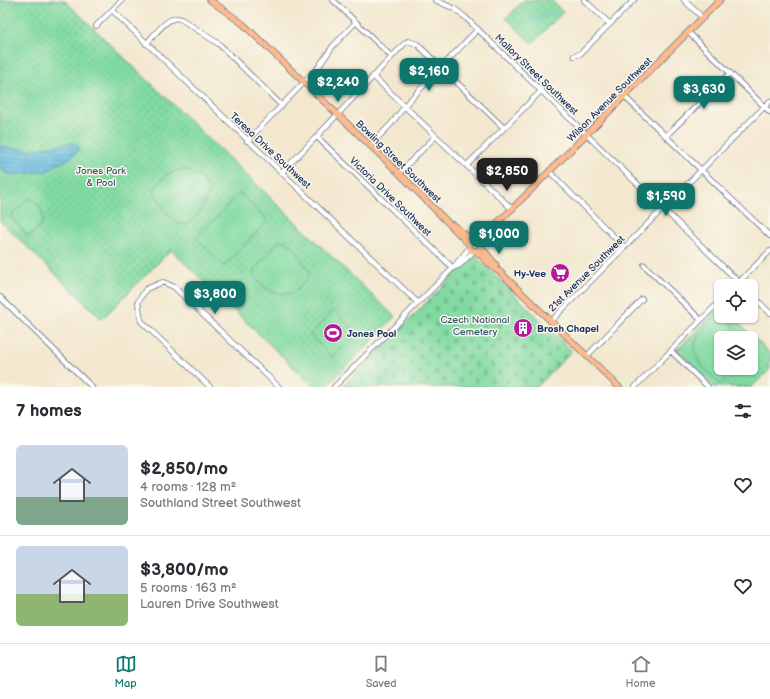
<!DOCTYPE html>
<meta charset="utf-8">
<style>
:root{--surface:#fff;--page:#f7f7f7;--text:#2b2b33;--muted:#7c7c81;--line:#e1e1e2;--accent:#0f766e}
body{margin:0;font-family:"Balsamiq Sans",sans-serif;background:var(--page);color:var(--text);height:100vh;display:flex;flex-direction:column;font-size:15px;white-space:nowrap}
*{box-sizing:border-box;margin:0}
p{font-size:13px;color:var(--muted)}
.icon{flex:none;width:22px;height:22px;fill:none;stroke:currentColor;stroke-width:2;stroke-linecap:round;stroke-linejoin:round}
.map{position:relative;height:387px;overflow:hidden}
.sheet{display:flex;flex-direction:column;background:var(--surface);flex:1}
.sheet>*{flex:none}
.buttons{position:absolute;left:714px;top:279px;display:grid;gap:8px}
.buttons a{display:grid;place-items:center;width:44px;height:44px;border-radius:6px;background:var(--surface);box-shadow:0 1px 3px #0004;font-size:20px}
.price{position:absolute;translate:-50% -34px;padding:0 9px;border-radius:8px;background:var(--accent);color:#fff;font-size:13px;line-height:26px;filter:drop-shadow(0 1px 2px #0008)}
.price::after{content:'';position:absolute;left:50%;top:24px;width:12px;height:9px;margin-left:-6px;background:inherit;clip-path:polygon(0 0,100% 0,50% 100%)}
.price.current{background:#222;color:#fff}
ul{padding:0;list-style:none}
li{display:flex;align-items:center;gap:12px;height:100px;padding:0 16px}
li+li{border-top:1px solid var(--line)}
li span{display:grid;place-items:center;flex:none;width:112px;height:80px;border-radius:6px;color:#555}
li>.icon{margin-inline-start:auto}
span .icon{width:48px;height:48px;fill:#fffc;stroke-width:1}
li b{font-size:17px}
h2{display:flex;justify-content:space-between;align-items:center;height:48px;padding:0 16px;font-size:17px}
.dock{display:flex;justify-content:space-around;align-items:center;height:56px;border-top:1px solid var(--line);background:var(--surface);font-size:11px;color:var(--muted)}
.dock a{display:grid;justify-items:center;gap:2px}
.dock .current{color:var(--accent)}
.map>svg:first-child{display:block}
.grass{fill:url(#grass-dots);stroke:#4e8480;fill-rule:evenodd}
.cemetery{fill:url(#cemetery-stones);stroke:#4e8480}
.garden{fill:#81daa1;stroke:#4e8480}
.water{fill:url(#water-rules);stroke:#3e759f}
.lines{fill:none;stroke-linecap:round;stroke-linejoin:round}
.stream{stroke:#62bbe0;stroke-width:1}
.minor-casing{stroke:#677086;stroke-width:6}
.major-casing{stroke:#677086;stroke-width:7}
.minor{stroke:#fff;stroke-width:4.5}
.major{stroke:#fbbb8d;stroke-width:5.5}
.labels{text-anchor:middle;stroke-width:3;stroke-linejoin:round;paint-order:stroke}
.street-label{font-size:10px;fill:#1b2f5e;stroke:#fbf7ec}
.park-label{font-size:10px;fill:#345a6f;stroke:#fbf7ec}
.poi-label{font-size:10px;font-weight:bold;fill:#1b2f5e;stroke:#fbf7ec;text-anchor:start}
</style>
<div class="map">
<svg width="770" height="387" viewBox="0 0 770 387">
<defs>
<pattern id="grass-dots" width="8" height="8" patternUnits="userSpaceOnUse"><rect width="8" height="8" fill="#81daa1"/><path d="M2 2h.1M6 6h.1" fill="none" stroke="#6fbb8d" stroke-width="1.8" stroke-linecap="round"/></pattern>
<pattern id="cemetery-stones" width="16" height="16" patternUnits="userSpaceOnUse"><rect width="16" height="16" fill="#81daa1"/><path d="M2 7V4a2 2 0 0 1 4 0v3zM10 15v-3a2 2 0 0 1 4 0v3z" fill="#6fbb8d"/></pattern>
<pattern id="water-rules" width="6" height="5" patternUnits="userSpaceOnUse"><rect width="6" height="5" fill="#62bbe0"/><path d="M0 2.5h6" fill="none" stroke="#5098b9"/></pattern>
</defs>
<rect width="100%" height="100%" fill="#fbf7ec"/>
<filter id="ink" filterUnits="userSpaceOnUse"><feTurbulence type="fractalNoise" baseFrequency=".025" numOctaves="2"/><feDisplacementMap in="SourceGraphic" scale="8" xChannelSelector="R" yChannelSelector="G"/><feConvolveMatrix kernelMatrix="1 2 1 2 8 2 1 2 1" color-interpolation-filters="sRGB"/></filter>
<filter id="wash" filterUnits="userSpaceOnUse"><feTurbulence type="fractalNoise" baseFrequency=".012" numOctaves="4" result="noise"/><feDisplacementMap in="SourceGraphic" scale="16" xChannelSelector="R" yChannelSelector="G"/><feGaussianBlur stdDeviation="0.9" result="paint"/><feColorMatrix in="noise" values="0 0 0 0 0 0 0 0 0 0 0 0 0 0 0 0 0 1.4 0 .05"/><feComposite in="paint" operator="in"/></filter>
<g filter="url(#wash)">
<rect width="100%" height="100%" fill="#f3e8cf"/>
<path class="grass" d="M0,0H64L395,317L326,387H314L171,250L102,319L0,221Z
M524,0H551L563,12L532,44L506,18Z
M721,306V316H732L770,353V369L752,387H714L677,350ZM721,338H751V368H721Z"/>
<path class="cemetery" d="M474,255L572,351L537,387H342Z"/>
<path class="garden" d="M185,169C197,174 204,180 210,192C205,200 201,212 194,219C177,237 161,203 154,191C162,176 168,173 185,169Z
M240,193L268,220L224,266L196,238Z
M30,198C48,209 47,226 28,236L12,218L13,213Z
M279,241H285L295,249L310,273C305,281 300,290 290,293C274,297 258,285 253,271Z
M334,310L356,332L332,357L310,335Z
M719,312L746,338H721V368H736L720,384C687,353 686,344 719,312Z"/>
<path class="water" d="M70,143L76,144L79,148L77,152L68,159L46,171L11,175L0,170V147L29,150Z"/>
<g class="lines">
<path class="stream" d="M520,23L558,13"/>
</g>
</g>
<g filter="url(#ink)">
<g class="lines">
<g class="minor-casing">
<path id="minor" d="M333,0L392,57
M435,0L455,9L465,17L743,286
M584,0L610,24
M684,0L703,18
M112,10L418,303
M96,26L122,0
M688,32L770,112
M146,44C155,35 168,14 181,19L219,44L282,106
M574,56L580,54L634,0
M373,76L512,209
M624,96L770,236
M666,136L730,73
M317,137L453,268
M247,141L317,69L333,46L356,22
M370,146L392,123L407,103L478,29
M467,165L542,90
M549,171L624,247
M282,172C324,130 364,86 405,43L408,41L417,44L504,128
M399,173L436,136
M644,265L701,320
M453,268L460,265L473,252
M735,286L770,251
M751,294L770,313
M0,297L92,387
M551,321L770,101
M671,351L708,387
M587,356L642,299
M210,387L141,321L138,302L146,289L163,282L174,287L279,387
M334,387L453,268L469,248
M635,387L721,300"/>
</g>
<g class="major-casing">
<path id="major" d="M210,0L243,24L399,173L469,244
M453,225L472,240
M469 245a6 6 0 1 1 12 0a6 6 0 1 1-12 0Z
M478,240L510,211L720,0
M481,244L488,235
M481,247L496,265
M477,252L496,270L499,271L619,387"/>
</g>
<use href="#minor" class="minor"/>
<use href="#major" class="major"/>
</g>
</g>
<defs>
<g id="supermarket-disc" transform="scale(1)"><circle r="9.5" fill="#b5179e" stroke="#fbf7ec"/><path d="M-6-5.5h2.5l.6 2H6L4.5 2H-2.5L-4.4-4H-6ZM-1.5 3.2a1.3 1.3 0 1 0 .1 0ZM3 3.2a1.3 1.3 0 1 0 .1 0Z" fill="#fff"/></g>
<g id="building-disc" transform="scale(1)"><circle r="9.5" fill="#b5179e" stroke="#fbf7ec"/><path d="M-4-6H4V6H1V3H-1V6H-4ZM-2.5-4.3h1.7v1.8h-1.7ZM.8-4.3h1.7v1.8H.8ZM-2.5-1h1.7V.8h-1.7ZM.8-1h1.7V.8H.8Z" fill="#fff"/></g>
<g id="stadium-disc" transform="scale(1)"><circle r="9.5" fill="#b5179e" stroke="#fbf7ec"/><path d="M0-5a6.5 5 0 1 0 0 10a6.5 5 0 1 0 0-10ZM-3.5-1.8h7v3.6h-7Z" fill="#fff"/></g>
</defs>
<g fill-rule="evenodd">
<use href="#supermarket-disc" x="560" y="273"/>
<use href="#building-disc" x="523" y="328"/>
<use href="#stadium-disc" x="333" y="333"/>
</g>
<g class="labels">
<g class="street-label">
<text transform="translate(537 74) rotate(44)" y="4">Mallory Street Southwest</text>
<text transform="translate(609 99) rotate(-45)" y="4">Wilson Avenue Southwest</text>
<text transform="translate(271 150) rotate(43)" y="4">Teresa Drive Southwest</text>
<text transform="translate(399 161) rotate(44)" y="4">Bowling Street Southwest</text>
<text transform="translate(391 196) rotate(44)" y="4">Victoria Drive Southwest</text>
<text transform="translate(586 273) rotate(-45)" y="4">21st Avenue Southwest</text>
</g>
<g class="park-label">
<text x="101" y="174">Jones Park<tspan x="101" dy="12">&amp; Pool</tspan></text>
<text x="475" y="323">Czech National<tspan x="475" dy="12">Cemetery</tspan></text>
</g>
<g class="poi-label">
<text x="546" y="277" text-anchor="end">Hy-Vee</text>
<text x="537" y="332">Brosh Chapel</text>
<text x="347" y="337">Jones Pool</text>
</g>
</g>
</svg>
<div class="buttons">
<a><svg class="icon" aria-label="locate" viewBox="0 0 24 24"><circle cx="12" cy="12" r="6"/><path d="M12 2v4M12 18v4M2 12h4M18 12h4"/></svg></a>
<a><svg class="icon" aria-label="layers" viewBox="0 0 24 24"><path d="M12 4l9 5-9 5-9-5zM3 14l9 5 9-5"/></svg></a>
</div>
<b class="price" style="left:429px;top:92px">$2,160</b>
<b class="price" style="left:338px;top:103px">$2,240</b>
<b class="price" style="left:704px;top:110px">$3,630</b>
<b class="price current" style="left:507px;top:192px">$2,850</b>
<b class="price" style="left:666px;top:217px">$1,590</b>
<b class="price" style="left:499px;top:255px">$1,000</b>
<b class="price" style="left:215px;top:315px">$3,800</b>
</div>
<section class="sheet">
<h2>7 homes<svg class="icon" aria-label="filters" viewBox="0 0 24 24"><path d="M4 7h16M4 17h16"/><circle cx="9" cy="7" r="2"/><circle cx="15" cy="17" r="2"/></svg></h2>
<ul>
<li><span style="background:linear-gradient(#c9d6e8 65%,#7fa58c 0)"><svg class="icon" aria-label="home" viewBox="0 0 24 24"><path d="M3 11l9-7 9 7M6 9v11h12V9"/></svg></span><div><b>$2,850/mo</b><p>4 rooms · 128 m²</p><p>Southland Street Southwest</p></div><svg class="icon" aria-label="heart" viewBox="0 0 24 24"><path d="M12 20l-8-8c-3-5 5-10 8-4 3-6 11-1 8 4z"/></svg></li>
<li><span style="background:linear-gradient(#c9d6e8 60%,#8fb573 0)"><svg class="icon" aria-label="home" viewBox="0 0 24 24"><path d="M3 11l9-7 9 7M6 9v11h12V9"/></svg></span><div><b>$3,800/mo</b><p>5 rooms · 163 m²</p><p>Lauren Drive Southwest</p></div><svg class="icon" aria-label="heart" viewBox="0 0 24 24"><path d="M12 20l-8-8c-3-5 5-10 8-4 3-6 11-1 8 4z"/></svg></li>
</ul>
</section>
<nav class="dock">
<a class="current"><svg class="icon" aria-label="map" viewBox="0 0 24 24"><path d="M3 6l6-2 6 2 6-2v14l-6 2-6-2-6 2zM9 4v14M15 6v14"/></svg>Map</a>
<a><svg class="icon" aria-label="saved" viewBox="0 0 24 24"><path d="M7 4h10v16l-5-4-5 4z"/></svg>Saved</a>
<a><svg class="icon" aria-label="home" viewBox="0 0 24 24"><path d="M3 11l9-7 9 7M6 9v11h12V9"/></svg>Home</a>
</nav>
